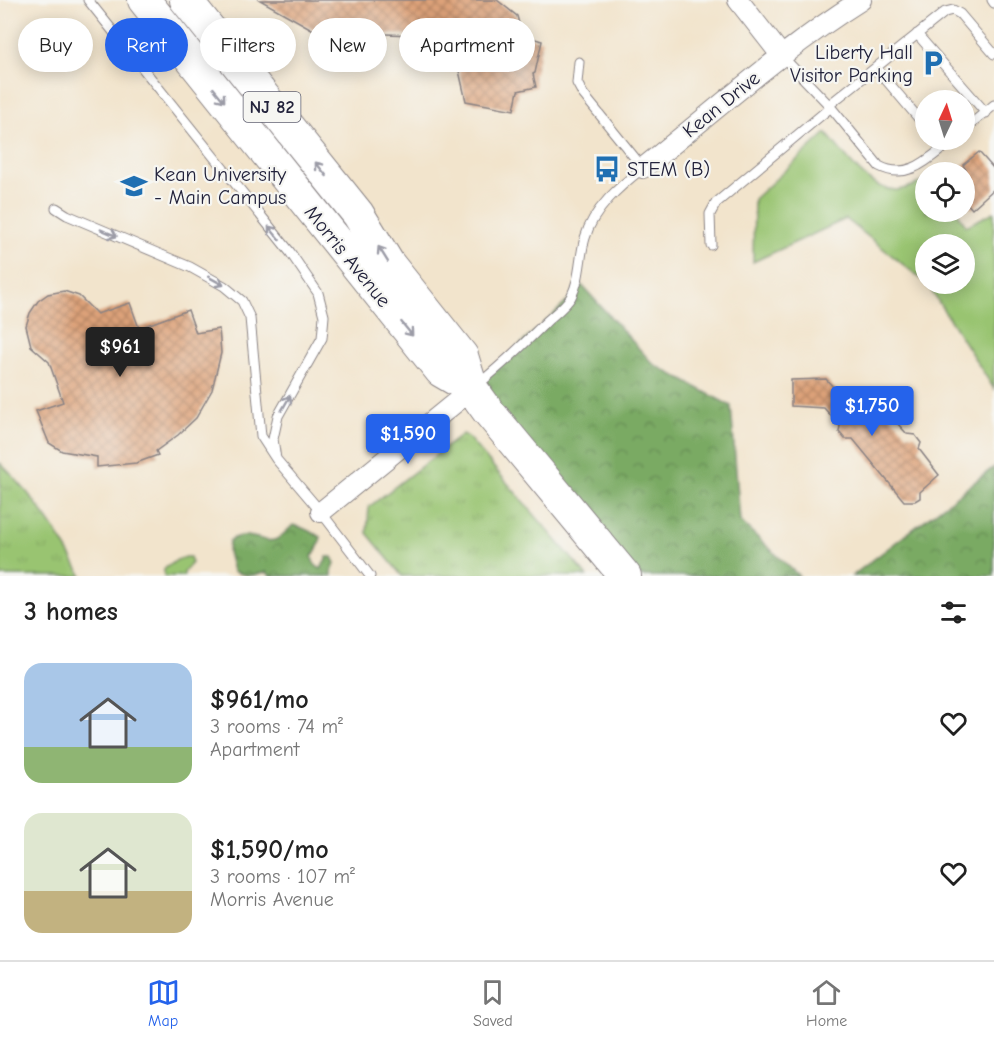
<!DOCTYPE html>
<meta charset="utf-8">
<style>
:root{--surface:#fff;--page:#f2f2f2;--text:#222;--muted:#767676;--line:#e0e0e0;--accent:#2563eb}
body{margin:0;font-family:"Comic Neue",sans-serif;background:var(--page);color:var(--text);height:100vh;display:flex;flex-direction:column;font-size:22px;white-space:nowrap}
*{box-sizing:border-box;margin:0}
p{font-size:20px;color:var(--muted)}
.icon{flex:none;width:33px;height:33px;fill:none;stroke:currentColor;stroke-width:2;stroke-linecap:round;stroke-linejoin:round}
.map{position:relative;height:576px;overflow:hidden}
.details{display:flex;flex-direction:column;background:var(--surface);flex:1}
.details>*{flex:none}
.banner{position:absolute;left:18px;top:18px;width:600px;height:54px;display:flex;gap:12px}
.needle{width:39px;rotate:4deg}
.tools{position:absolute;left:915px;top:90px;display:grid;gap:12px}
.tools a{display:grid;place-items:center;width:60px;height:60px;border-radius:50%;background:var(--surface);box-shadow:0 3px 15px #0003;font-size:30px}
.price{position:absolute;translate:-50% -51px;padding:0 14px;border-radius:6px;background:var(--accent);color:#fff;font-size:20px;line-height:39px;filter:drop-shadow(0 2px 3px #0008)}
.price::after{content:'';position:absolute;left:50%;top:36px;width:18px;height:14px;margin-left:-9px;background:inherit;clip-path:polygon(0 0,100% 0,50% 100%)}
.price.active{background:#222;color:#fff}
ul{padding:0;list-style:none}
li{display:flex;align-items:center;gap:18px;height:150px;padding:0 24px}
li span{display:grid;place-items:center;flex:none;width:168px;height:120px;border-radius:18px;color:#555}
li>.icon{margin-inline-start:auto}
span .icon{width:72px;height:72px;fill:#fffc;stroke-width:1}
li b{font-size:26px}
h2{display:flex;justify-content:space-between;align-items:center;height:72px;padding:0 24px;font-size:26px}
.tag{padding:0 21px;border-radius:27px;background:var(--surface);box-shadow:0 3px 15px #0003;font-size:21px;line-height:54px}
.tag.active{background:var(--accent);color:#fff}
.tabs{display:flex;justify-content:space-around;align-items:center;height:84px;border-top:2px solid var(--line);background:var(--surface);font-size:16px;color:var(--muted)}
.tabs a{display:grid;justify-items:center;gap:3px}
.tabs .active{color:var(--accent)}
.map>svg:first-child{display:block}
.grass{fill:url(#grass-tufts);stroke:#5e7356;stroke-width:1.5}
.forest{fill:url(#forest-crowns);stroke:#4e664f;stroke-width:1.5}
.garden{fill:#99c471;stroke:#5e7356;stroke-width:1.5}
.building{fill:url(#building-cross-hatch)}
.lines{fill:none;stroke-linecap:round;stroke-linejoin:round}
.lane-casing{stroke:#8a8384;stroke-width:11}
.street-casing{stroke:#8a8384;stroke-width:22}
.primary-casing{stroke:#8a8384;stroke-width:34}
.lane{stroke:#fff;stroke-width:9}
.street{stroke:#fff;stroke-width:20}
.primary{stroke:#fff;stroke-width:32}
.oneway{stroke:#9c9ca7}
.labels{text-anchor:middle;stroke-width:4.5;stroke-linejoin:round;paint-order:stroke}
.shield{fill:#f6f6f2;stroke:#626272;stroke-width:1.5}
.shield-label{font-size:18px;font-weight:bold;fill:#22223b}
.poi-label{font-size:20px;fill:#22223b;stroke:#f6f6f2;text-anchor:start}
.street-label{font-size:20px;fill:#22223b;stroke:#f6f6f2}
</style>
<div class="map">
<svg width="994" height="576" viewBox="0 0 994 576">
<defs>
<pattern id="grass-tufts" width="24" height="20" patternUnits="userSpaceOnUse" patternTransform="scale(1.5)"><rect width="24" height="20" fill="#99c471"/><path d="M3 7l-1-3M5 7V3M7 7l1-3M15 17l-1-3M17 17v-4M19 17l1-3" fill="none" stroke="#84a863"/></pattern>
<pattern id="forest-crowns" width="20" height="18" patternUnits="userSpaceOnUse" patternTransform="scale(1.5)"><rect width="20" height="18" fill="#7aaa63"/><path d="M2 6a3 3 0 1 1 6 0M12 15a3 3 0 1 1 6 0" fill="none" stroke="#648a53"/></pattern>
<pattern id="building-cross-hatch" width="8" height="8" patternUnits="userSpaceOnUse" patternTransform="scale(1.5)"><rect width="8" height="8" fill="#dda279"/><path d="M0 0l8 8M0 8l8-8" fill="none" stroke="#b38464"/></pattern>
</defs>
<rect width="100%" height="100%" fill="#f6f6f2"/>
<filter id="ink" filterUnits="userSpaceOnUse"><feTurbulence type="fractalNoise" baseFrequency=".0167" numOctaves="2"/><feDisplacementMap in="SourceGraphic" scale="12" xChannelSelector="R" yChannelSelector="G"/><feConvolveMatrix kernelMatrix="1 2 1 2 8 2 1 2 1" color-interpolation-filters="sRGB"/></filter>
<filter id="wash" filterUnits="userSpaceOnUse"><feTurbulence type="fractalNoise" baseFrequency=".008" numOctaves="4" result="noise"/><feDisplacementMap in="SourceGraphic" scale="24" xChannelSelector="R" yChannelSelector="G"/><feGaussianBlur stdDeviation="1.35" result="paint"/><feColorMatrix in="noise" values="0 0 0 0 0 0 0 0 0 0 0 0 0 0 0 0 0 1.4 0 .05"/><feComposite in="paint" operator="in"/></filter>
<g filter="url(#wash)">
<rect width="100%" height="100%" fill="#f2e4cc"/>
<path class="grass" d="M463,434L467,436L587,576H402L367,533L369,507Z
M0,463C34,495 60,535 82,576H0Z"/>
<path class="forest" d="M578,281L653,364L731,406L740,521L799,576H626L472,389L570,299Z
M994,467V576H852Z
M293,525C301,526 313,533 321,537L319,545L312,557C313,563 315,566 321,569L327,557H332L335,563L332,572V576H270L267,572C256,576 244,576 233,571L228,552L229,541C248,527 263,546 277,539C282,536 288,530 293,525Z"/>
<path class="garden" d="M826,133C844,153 868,192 898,190C907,189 917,184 925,181L926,212H957L966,226L994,212V389L927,284H964V244H926L925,282L846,219L753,262L754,199Z
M186,557H190L192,563L184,572V576H164V569L177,560Z"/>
<g id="blocks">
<path class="building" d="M260,0H497L517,16L522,35L542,41L535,73L533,74L536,87L518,91L514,110L466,101L451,36L317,32Z
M979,152L994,169V189L972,209L964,200V171L966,170L963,165Z
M64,291L79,296L97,314L130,303L139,328L188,310L196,333L219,329L221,353L212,390L196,418L178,435L156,451L158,455L136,463L97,467V457L62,451L49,443L36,411L63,402L49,362L31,346L26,326L30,313L38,301L48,294Z
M826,379L850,406L856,400L863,408L867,406L876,419L887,412L907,434L915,435L921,443L919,449L939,475L920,492V498L915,501H904L853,439H845L839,432L840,426L824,408L791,406V380Z"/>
</g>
</g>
<g filter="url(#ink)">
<use href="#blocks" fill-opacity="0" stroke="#8a8384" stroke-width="1.5"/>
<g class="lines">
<g class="lane-casing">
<path id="lane" d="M88,0L290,252L318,293L324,316L322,338L278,416L273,439L276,459
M992,0L994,3
M917,34L986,113
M781,55L829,105L879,166C909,182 930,157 953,140
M876,68L926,127
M829,105L945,12L953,10L960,14L994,54
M964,130L994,105
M56,208L67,215L190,267L224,286L242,301L250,318L261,436L276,459L321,512L370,576
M711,245L710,214L716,203L831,107
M476,386C501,366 523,345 545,323C553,315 565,307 571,297C581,278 579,258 585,238C593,209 620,186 643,168L583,94L577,83L579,62"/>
</g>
<g class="street-casing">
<path id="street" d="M738,0L781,55
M643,168C715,111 783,49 861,0
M321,512L472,389"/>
</g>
<g class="primary-casing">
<path id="primary" d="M144,0L441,371L472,389
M186,0L358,214L388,263L462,356L472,389L488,411L625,576"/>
</g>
<use href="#lane" class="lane"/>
<use href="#street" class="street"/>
<use href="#primary" class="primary"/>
</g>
<defs><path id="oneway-shaft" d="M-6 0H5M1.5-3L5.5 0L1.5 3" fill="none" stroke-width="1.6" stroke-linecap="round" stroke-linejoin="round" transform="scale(1.5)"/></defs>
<g class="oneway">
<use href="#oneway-shaft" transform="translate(219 95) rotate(51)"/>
<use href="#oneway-shaft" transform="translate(321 169) rotate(-129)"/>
<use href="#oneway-shaft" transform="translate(109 233) rotate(23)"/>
<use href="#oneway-shaft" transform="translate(274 233) rotate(-129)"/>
<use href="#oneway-shaft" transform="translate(383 254) rotate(-122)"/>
<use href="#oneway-shaft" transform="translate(216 281) rotate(29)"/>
<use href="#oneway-shaft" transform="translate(407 329) rotate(51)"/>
<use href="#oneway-shaft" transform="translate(286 403) rotate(-60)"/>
</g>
</g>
<defs>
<g id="parking-bare" transform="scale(2.07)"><path d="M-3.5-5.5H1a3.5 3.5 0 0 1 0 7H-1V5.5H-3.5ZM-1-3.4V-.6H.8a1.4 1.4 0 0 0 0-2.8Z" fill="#1f6fb2" stroke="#f6f6f2" stroke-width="2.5" paint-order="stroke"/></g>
<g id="bus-bare" transform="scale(2.07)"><path d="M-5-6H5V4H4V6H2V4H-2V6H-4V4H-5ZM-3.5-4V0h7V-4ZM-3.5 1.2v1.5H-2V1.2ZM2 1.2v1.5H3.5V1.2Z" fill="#1f6fb2" stroke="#f6f6f2" stroke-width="2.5" paint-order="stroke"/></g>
<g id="university-bare" transform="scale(2.07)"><path d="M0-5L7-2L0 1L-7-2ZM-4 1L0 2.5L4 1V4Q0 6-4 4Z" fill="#1f6fb2" stroke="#f6f6f2" stroke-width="2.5" paint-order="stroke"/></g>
</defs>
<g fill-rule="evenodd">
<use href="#parking-bare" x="933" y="63"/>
<use href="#bus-bare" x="607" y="169"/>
<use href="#university-bare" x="134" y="186"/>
</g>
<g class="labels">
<rect class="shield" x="243.5" y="92" width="57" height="30" rx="4.5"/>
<g class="shield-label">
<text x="272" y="113">NJ 82</text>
</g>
<g class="poi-label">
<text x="913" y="59" text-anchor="end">Liberty Hall<tspan x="913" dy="23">Visitor Parking</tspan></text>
<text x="627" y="176">STEM (B)</text>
<text x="154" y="181">Kean University<tspan x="154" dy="23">- Main Campus</tspan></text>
</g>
<g class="street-label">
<text transform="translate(721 104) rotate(-39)" y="7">Kean Drive</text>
<text transform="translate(348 256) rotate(51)" y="7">Morris Avenue</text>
</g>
</g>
</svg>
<div class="tools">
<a><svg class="needle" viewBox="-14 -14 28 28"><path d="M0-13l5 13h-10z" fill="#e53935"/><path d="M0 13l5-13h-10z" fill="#767676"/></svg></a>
<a><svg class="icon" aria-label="locate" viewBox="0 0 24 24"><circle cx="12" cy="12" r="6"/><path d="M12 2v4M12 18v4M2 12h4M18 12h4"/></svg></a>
<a><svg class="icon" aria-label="layers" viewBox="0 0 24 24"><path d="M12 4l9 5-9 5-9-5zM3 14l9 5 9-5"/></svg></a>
</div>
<b class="price active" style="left:120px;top:378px">$961</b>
<b class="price" style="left:872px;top:437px">$1,750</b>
<b class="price" style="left:408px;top:465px">$1,590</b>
<div class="banner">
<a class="tag">Buy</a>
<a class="tag active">Rent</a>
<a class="tag">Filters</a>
<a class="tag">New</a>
<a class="tag">Apartment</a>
</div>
</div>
<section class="details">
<h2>3 homes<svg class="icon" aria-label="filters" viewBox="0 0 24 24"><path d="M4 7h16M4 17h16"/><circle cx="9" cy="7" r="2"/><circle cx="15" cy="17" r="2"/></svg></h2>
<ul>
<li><span style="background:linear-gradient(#a9c7e8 70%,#8fb573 0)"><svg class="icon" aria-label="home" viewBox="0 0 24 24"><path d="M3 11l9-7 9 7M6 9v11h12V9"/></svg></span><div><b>$961/mo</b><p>3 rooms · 74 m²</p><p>Apartment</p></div><svg class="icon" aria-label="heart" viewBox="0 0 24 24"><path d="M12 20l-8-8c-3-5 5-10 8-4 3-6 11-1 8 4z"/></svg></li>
<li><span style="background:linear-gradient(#dfe7d0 65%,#c2b280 0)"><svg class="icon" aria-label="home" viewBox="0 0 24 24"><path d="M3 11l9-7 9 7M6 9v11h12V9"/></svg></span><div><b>$1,590/mo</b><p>3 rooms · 107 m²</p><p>Morris Avenue</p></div><svg class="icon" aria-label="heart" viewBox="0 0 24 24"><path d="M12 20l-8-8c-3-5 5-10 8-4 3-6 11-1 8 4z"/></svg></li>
</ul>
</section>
<nav class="tabs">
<a class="active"><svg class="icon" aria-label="map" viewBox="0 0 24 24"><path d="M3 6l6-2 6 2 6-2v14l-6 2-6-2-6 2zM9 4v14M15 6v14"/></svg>Map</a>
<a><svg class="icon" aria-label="saved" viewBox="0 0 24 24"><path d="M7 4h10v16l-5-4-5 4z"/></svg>Saved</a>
<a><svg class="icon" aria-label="home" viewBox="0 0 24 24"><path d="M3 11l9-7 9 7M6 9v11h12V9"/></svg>Home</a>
</nav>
